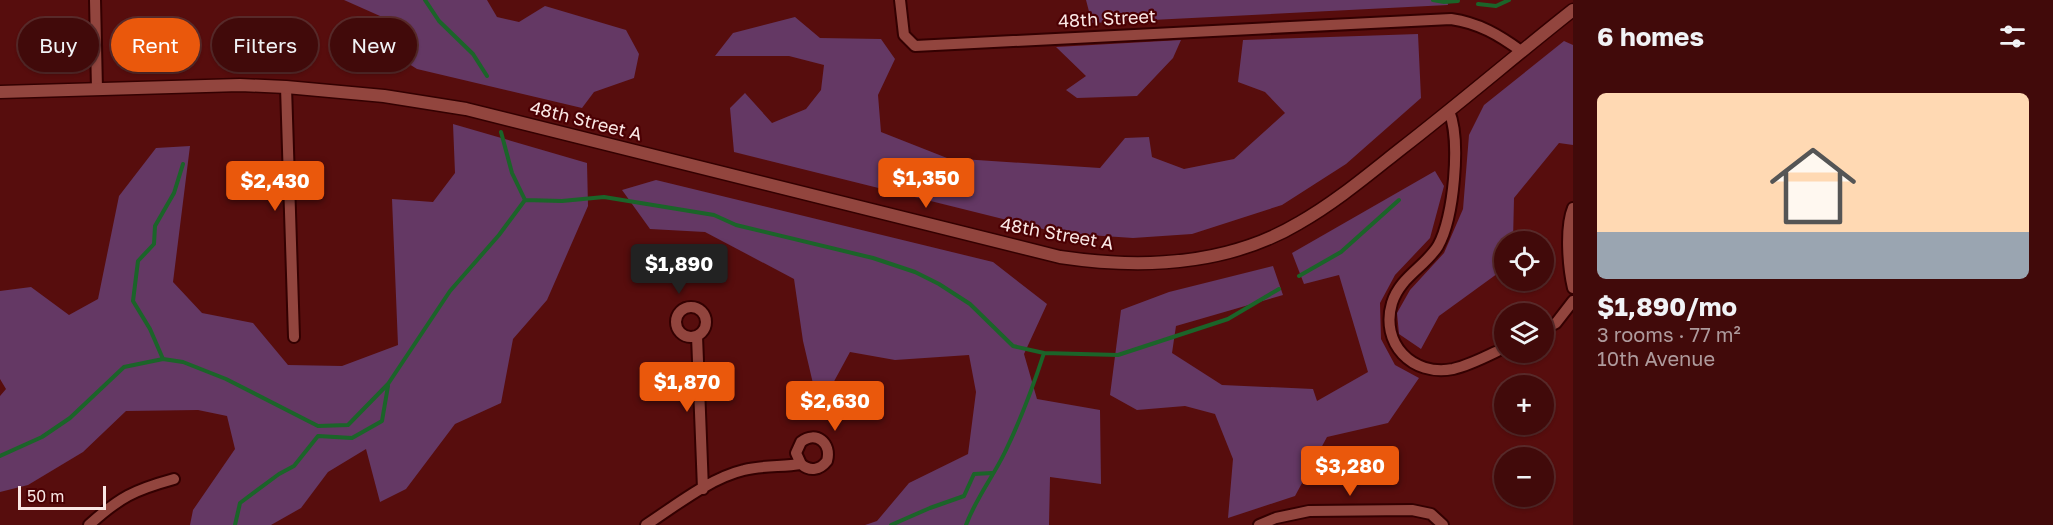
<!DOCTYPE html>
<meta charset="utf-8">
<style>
:root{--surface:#410a0a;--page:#4c1818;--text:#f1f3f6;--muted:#ae9a9c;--line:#5a2b2b;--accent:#ea580c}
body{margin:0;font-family:"Golos Text",sans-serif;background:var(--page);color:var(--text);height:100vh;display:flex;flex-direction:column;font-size:22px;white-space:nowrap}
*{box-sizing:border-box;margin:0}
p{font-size:20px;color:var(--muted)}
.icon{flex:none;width:33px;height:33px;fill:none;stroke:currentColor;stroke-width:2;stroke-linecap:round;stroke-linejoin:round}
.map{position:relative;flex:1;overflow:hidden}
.sheet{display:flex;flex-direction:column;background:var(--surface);width:480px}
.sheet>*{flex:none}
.guide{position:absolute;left:18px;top:18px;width:570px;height:54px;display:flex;gap:12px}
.fabs{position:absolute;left:1494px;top:231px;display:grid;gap:12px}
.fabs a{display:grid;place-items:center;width:60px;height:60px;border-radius:50%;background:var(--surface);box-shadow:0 2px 4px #0004,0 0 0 2px var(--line);font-size:30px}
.scale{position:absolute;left:18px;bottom:15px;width:88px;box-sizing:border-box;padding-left:6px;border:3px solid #fae7e5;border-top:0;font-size:16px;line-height:21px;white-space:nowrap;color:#fae7e5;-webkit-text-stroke:4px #4b0003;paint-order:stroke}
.price{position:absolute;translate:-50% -51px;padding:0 14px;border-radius:6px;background:var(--accent);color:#fff;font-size:20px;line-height:39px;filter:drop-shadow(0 2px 3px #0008)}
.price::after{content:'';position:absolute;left:50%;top:36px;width:18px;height:14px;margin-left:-9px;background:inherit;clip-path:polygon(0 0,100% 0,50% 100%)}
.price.selected{background:#222;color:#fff}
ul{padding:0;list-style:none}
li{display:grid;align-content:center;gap:12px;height:318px;padding:0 24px}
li+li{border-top:2px solid var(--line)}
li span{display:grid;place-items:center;height:186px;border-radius:9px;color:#555}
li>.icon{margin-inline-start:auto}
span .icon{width:108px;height:108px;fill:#fffc;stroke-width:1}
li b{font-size:26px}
h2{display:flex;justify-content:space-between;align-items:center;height:72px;padding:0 24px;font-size:26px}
.pill{padding:0 21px;border-radius:27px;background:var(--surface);box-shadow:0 2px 4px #0004,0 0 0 2px var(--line);font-size:21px;line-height:54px}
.pill.selected{background:var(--accent);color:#fff}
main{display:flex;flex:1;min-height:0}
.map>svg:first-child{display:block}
.green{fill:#643864}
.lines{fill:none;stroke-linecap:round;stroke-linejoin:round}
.stream{stroke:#1b6429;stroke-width:4}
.minor-casing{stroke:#330001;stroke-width:14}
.tertiary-casing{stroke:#330001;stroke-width:15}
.minor{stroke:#92453e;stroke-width:10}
.tertiary{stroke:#92453e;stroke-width:12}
.labels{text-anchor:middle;stroke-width:4.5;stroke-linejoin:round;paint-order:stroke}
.street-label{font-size:18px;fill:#fae7e5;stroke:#4b0003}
</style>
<main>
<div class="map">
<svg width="1573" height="525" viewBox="0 0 1573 525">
<rect width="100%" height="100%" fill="#570d0d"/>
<path class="green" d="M344,0H487L497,17L519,22L545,6L626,30L639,54L634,78L594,92L582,108L417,69L390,52L380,16Z
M1086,0H1447L1448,5L1092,23Z
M795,17L820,38L881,39L895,59L878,95L881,132L947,158L1100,168L1125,138L1149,137L1152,157L1184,169L1234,159L1285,113L1265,92L1238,82L1243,40L1418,34L1421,98L1346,164L1282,205L1192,234L1133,238L1059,233L734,152L730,108L745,93L772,123L806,109L821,90L824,65L789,56H715L733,33Z
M1181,40L1173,58L1137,96L1077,98L1066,90L1086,76L1056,47Z
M1564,41L1573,45V145L1559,143L1514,198L1513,241L1504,242V264L1501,271L1439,316L1421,349L1399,334L1397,313L1410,290L1444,253L1463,209L1469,135L1484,105Z
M453,124L587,163L588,206L547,300L513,339L501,403L455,424L406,489L380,502L366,449L328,472L301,508L271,525H190L193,510L235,449L227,416L198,410L126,411L83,452L28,485L0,492V396L6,389L0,379V291L31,287L69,315L98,299L119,196L156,148L190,146L173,282L202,313L253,323L288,365L342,366L398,345L392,199L433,202L455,173Z
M1435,171L1444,186L1430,238L1395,275L1380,303L1381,339L1395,365L1419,378L1388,423L1327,437L1295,496L1228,518L1233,459L1215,414L1185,406L1137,410L1110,395L1121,310L1169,292L1273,266L1283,295L1176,326L1172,353L1222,385L1313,389L1317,401L1368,372L1339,275L1304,284L1292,253Z
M656,180L993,262L1047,304L1024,354L1037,399L1100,410L1101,484L1050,477L1049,525H865L877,521L909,483L968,454L976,392L969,355L895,360L850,352L819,409L803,341L794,279L705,232L650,229L622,190Z"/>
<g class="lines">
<path class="stream" d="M425,0L439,21L473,54L487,76
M1433,0L1444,2L1458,1
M1478,4L1496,6L1509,0
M501,132L512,173L525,200
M1299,276L1341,252L1399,200
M163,359L150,329L133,301L138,261L154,244L155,226L174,193L183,164
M0,456L42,437L70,418L124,367L163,359L183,362L226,379L318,426L348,425L388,384L450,291L499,235L525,200L562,201L604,197L714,215L736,225L873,258L915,272L939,284L970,304L1013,346L1044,353L1118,355L1228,319L1279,289
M235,525L240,503L279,474L294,466L318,436L352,438L382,421L388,386
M891,525L930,508L964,496L974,474L992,473
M966,525C976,498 993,477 1005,452C1021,419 1033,387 1044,353"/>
<g class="minor-casing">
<path id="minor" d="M95,0L97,89
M900,0L904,35L915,46L1451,19C1479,23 1499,35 1521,51
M286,87L294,337
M1449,111C1461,140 1454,218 1438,246C1425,267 1400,277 1392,303C1380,343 1412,377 1453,369C1471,365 1489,355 1504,348
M1573,208C1565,227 1568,267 1573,288
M676 322a15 15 0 1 1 30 0a15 15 0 1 1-30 0Z
M1544,329L1556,323L1573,301
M697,336L703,489
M89,525C120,497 134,490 174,479
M646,525C675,506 710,478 744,470C763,465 782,467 801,464C810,472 820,470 827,461C832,443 816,430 801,442L796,453L801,464
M1259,525L1276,518L1309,511L1412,510L1431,514L1443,525"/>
</g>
<g class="tertiary-casing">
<path id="tertiary" d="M0,92L240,85L286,87L384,96L466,109L1060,257C1140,269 1227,266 1299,223C1336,202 1369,174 1402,148C1460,103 1516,55 1573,10"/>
</g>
<use href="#minor" class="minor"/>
<use href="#tertiary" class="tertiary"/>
</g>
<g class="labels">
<g class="street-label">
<text transform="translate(1107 19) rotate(-3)" y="6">48th Street</text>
<text transform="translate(586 121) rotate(14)" y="6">48th Street A</text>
<text transform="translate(1057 234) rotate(10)" y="6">48th Street A</text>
</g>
</g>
</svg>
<div class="fabs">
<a><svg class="icon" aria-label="locate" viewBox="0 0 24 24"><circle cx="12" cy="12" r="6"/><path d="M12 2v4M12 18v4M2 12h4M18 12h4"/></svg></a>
<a><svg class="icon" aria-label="layers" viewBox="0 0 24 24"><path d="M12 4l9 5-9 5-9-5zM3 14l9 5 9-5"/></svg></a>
<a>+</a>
<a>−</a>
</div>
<div class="scale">50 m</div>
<b class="price" style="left:926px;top:209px">$1,350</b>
<b class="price" style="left:275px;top:212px">$2,430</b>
<b class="price selected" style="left:679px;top:295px">$1,890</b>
<b class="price" style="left:687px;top:413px">$1,870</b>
<b class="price" style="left:835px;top:432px">$2,630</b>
<b class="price" style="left:1350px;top:497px">$3,280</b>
<div class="guide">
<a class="pill">Buy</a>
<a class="pill selected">Rent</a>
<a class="pill">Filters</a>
<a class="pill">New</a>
</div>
</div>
<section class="sheet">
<h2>6 homes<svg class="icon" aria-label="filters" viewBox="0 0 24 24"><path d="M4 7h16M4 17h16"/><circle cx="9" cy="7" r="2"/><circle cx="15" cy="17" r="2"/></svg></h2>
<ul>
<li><span style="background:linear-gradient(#ffd9b3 75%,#9aa5b1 0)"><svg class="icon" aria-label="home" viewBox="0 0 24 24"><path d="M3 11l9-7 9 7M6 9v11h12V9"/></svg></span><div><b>$1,890/mo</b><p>3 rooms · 77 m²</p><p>10th Avenue</p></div></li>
</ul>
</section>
</main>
